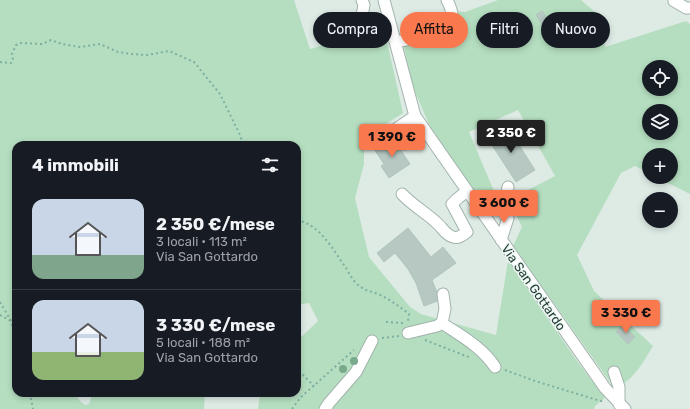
<!DOCTYPE html>
<html lang="it">
<meta charset="utf-8">
<style>
:root{--surface:#171b24;--page:#20242c;--text:#f1f3f6;--muted:#9ea1a6;--line:#363941;--accent:#fa784d}
body{margin:0;font-family:Rubik,sans-serif;background:var(--page);color:var(--text);height:100vh;display:flex;flex-direction:column;font-size:15px;white-space:nowrap}
*{box-sizing:border-box;margin:0}
p{font-size:13px;color:var(--muted)}
.icon{flex:none;width:22px;height:22px;fill:none;stroke:currentColor;stroke-width:2;stroke-linecap:round;stroke-linejoin:round}
.map{position:relative;flex:1;overflow:hidden}
.sheet{position:absolute;left:12px;top:141px;width:289px;height:256px;display:flex;flex-direction:column;background:var(--surface);border-radius:12px;box-shadow:0 2px 6px #0003}
.sheet>*{flex:none}
.top-card{position:absolute;left:313px;top:12px;width:317px;height:36px;display:flex;gap:8px}
.controls{position:absolute;left:642px;top:60px;display:grid;gap:8px}
.controls a{display:grid;place-items:center;width:36px;height:36px;border-radius:50%;background:var(--surface);box-shadow:0 2px 6px #0003;font-size:20px}
.price{position:absolute;translate:-50% -34px;padding:0 9px;border-radius:4px;background:var(--accent);color:#111;font-size:13px;line-height:26px;filter:drop-shadow(0 1px 2px #0008)}
.price::after{content:'';position:absolute;left:50%;top:24px;width:12px;height:9px;margin-left:-6px;background:inherit;clip-path:polygon(0 0,100% 0,50% 100%)}
.price.current{background:#222;color:#fff}
ul{padding:0;list-style:none}
li{display:flex;align-items:center;gap:12px;height:100px;padding:0 20px}
li+li{border-top:1px solid var(--line)}
li span{display:grid;place-items:center;flex:none;width:112px;height:80px;border-radius:12px;color:#555}
li>.icon{margin-inline-start:auto}
span .icon{width:48px;height:48px;fill:#fffc;stroke-width:1}
li b{font-size:17px}
h2{display:flex;justify-content:space-between;align-items:center;height:48px;padding:0 20px;font-size:17px}
.chip{padding:0 14px;border-radius:18px;background:var(--surface);box-shadow:0 2px 6px #0003;font-size:14px;line-height:36px}
.chip.current{background:var(--accent);color:#111}
.map>svg:first-child{display:block}
.green{fill:#b5dec0;fill-rule:evenodd}
.building{fill:#b6c8c1;stroke:#b0c5bc}
.lines{fill:none;stroke-linecap:round;stroke-linejoin:round}
.minor-casing{stroke:#a1b3ac;stroke-width:13}
.path{stroke:#7cb0a0;stroke-width:2;stroke-dasharray:2 3;stroke-linecap:butt}
.minor{stroke:#fff;stroke-width:11}
.tree{fill:#79aa8d}
.labels{text-anchor:middle;stroke-width:3;stroke-linejoin:round;paint-order:stroke}
.street-label{font-size:13px;fill:#1f3b34;stroke:#eff7f3}
</style>
<div class="map">
<svg width="690" height="409" viewBox="0 0 690 409">
<rect width="100%" height="100%" fill="#deebe5"/>
<path class="green" d="M0,0H294L310,49L384,28L403,113L364,138V164L355,198L369,257L410,307L421,314L496,335L508,261L577,361L605,398L595,406L594,409H258L260,393H297V341L318,321L309,303L297,305V145H16V393H75L80,401L85,405L89,404L91,398L90,393H205L204,409H0Z
M498,0H581L602,18L605,47L686,21L690,24V194L656,177H671V155H649V173L635,166L621,173L577,255L594,291L653,346C644,361 633,381 616,388L610,382L513,246L522,227L509,200L555,176L518,110L469,132L499,203L491,214L431,129L413,87L400,30L445,18L453,11L465,12ZM649,67H671V89H649ZM649,111H671V133H649Z"/>
<path class="building" d="M542,11L552,26L546,30L536,15Z
M507,126L535,170L516,182L488,139Z
M392,137L410,164L389,178L381,166L384,164L374,149Z
M408,228L431,257L443,247L456,263L432,280L440,300L424,306L416,283L408,269L395,253L384,262L377,253Z
M623,325L635,337L628,344L616,332Z"/>
<g class="lines">
<g class="minor-casing">
<path id="minor" d="M384,0L415,116L605,388L625,409
M674,1L686,8H690
M347,32L361,21L364,5L362,0
M395,42C410,39 451,36 452,15C452,11 449,4 447,0
M404,144L396,129L415,116
M402,194C413,206 427,213 439,225C443,229 446,235 453,237C458,239 463,235 467,232L452,204L457,199L467,191
M501,240L508,218L505,203L508,187
M442,323C461,336 482,347 495,367
M408,333L437,326L442,323L445,309L443,294
M614,372L619,387V404
M325,409L329,403L356,372L372,341"/>
</g>
<path class="path" d="M0,62L11,63L13,60L12,54L16,45L21,43L42,44L51,40L62,44L80,47L100,44L118,52L131,54L147,55L169,51L194,62L220,94L241,137L242,145
M297,220C321,225 333,250 346,268C349,273 352,279 356,283C363,290 369,291 378,294C389,299 399,306 409,314L408,321
M0,302L11,321L16,340
M0,315L11,321
M386,322L403,323
M382,338L399,336
M425,340L471,358
M505,370L535,381L604,402
M299,371L314,386
M30,393L33,409
M292,409L301,397L354,350"/>
<use href="#minor" class="minor"/>
</g>
<g class="tree">
<circle cx="354" cy="361" r="4"/>
<circle cx="343" cy="369" r="4"/>
</g>
<g class="labels">
<g class="street-label">
<text transform="translate(534 287) rotate(55)" y="5">Via San Gottardo</text>
</g>
</g>
</svg>
<div class="controls">
<a><svg class="icon" aria-label="locate" viewBox="0 0 24 24"><circle cx="12" cy="12" r="6"/><path d="M12 2v4M12 18v4M2 12h4M18 12h4"/></svg></a>
<a><svg class="icon" aria-label="layers" viewBox="0 0 24 24"><path d="M12 4l9 5-9 5-9-5zM3 14l9 5 9-5"/></svg></a>
<a>+</a>
<a>−</a>
</div>
<b class="price current" style="left:511px;top:154px">2 350 €</b>
<b class="price" style="left:392px;top:158px">1 390 €</b>
<b class="price" style="left:504px;top:224px">3 600 €</b>
<b class="price" style="left:626px;top:334px">3 330 €</b>
<div class="top-card">
<a class="chip">Compra</a>
<a class="chip current">Affitta</a>
<a class="chip">Filtri</a>
<a class="chip">Nuovo</a>
</div>
<section class="sheet">
<h2>4 immobili<svg class="icon" aria-label="filters" viewBox="0 0 24 24"><path d="M4 7h16M4 17h16"/><circle cx="9" cy="7" r="2"/><circle cx="15" cy="17" r="2"/></svg></h2>
<ul>
<li><span style="background:linear-gradient(#c9d6e8 70%,#7fa58c 0)"><svg class="icon" aria-label="home" viewBox="0 0 24 24"><path d="M3 11l9-7 9 7M6 9v11h12V9"/></svg></span><div><b>2 350 €/mese</b><p>3 locali · 113 m²</p><p>Via San Gottardo</p></div></li>
<li><span style="background:linear-gradient(#c9d6e8 65%,#8fb573 0)"><svg class="icon" aria-label="home" viewBox="0 0 24 24"><path d="M3 11l9-7 9 7M6 9v11h12V9"/></svg></span><div><b>3 330 €/mese</b><p>5 locali · 188 m²</p><p>Via San Gottardo</p></div></li>
</ul>
</section>
</div>
